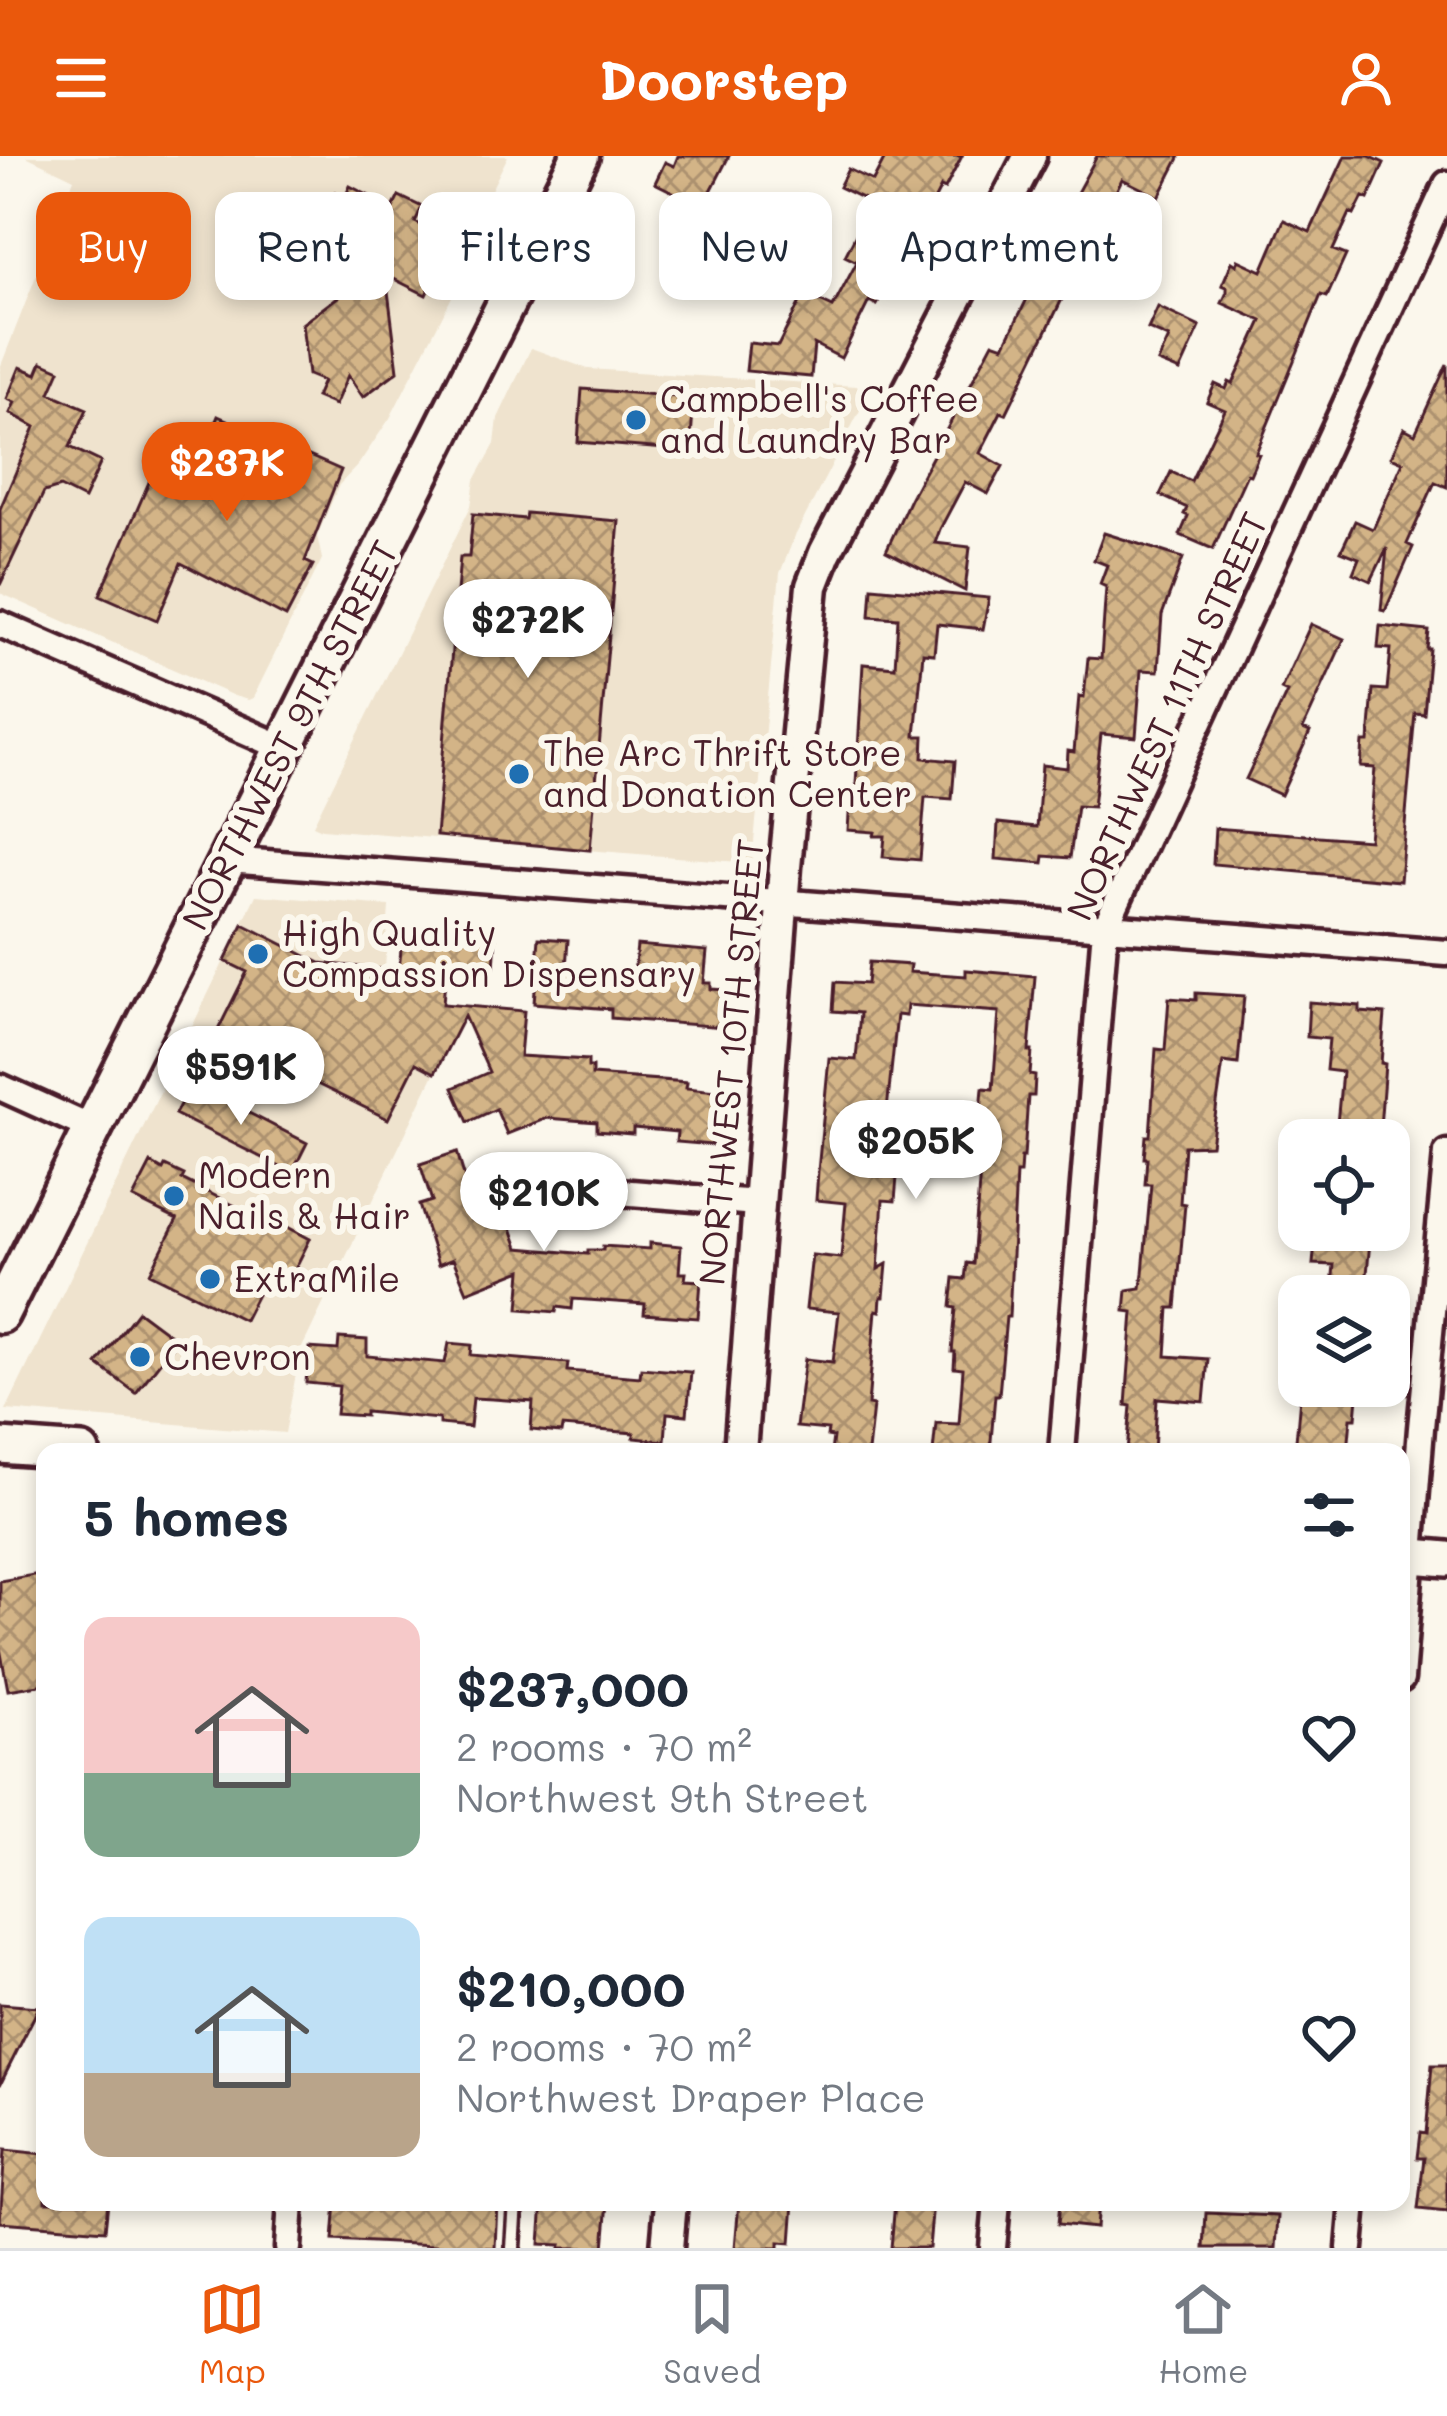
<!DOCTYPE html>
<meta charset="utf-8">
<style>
:root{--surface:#fff;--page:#f2f2f3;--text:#1f2937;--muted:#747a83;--line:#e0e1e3;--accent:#ea580c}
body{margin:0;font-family:Mali,sans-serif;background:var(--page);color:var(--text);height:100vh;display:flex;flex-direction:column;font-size:45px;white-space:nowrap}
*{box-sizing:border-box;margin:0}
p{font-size:39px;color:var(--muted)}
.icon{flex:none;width:66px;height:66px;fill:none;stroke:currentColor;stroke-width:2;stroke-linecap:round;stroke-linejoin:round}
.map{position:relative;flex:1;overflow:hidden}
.drawer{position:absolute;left:36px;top:1287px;width:1374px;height:768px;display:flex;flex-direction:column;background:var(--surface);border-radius:24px;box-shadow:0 6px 18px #0003}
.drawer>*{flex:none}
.top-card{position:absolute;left:36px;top:36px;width:1377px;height:108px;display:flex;gap:24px}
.tools{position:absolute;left:1278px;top:963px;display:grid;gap:24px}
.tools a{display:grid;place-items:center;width:132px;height:132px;border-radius:24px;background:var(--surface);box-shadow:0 6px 18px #0003;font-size:60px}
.price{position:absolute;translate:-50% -102px;padding:0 27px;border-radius:42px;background:#fff;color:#222;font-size:39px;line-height:78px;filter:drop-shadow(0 3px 6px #0008)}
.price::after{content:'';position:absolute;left:50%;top:72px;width:36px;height:27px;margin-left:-18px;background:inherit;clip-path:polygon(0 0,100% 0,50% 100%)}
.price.on{background:var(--accent);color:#fff}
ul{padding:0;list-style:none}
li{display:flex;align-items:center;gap:36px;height:300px;padding:0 48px}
li span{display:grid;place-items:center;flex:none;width:336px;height:240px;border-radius:24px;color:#555}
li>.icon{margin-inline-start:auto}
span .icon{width:144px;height:144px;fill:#fffc;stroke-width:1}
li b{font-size:51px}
h2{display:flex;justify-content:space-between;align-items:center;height:144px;padding:0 48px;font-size:51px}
.pill{padding:0 42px;border-radius:24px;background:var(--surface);box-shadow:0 6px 18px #0003;font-size:42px;line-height:108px}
.pill.on{background:var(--accent);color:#fff}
header{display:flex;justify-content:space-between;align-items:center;height:156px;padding:0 48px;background:var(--accent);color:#fff;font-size:54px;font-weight:700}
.tab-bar{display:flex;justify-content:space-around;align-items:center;height:168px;border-top:3px solid var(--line);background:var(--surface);font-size:33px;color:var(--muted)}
.tab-bar a{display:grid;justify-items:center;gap:6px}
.tab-bar .on{color:var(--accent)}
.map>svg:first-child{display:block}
.built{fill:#efe3ce}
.building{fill:url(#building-cross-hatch);stroke:#4a1f2b;stroke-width:3}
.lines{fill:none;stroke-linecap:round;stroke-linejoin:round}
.service-casing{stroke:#4a1f2b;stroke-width:21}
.minor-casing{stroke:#4a1f2b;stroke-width:33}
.tertiary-casing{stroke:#4a1f2b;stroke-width:39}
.secondary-casing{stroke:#4a1f2b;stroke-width:42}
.primary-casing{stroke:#4a1f2b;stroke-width:45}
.service{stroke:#fbf7ec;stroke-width:12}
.minor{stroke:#fbf7ec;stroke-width:24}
.tertiary{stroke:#fbf7ec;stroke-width:30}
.secondary{stroke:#fbf7ec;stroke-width:33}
.primary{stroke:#fbf7ec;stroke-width:36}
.poi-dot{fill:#1f6fb2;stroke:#fbf7ec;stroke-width:4.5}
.labels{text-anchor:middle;stroke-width:12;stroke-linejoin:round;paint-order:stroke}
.poi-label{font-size:36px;fill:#4a1f2b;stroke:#fbf7ec;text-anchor:start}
.street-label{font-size:36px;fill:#4a1f2b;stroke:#fbf7ec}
</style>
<header><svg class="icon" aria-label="menu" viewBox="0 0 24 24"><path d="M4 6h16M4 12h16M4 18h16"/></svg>Doorstep<svg class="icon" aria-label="person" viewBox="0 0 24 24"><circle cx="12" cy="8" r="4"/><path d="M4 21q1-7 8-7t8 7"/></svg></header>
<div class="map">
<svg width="1447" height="2092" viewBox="0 0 1447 2092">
<defs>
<pattern id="building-cross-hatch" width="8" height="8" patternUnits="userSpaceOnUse" patternTransform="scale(3)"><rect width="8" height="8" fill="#d3b487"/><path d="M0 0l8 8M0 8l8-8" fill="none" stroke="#ad926f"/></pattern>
</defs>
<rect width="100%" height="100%" fill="#fbf7ec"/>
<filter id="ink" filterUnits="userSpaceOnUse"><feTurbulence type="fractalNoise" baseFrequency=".00833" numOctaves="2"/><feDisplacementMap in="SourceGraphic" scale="24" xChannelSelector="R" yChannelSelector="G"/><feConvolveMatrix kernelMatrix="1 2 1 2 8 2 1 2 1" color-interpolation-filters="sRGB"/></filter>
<g filter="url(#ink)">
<path class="built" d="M26,0H508L481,54L480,86L390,262L358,309L339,329L317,380L322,403L253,542L248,544L234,540L0,437V212L74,23Z
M531,192L588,213L872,231L794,382L780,417L752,707L322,673L313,669L471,350L475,324L495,288L498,262Z
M256,739L389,750L380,890L434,918L300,1196L285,1277L6,1254Z"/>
<path class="building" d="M678,0H729L708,41L704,39L699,49L655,27L665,6L674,10Z
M886,0H962L945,33L941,31L907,97L910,99L897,124L892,121L877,149L869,145L841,202L814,188L811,221L746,215L749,187L778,190L804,138L833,151L857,106L845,100L872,47L839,31L848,13L873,25Z
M1097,0H1180L1159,41L1122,23L1095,78L1098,80L1088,100L1084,98L1006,258L1001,256L980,297L1003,310L988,338L965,326L940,373L935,387L970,391L965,435L886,395L910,343L993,186L1004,190L1027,143L1024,142L1033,124L1064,65L1062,64Z
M1345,0H1369L1384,7L1368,43L1363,41L1354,59L1350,57L1333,94L1346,99L1327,141L1321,139L1256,297L1259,298L1250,319L1247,318L1213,393L1180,379L1188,360L1184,358L1187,352L1160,339L1171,316L1191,325L1225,254L1207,246L1215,228L1226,233L1229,226L1233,228L1262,165L1222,147L1227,136V131L1222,129L1232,106L1237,109L1238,104L1262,115L1284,64L1310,76Z
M350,30L393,52L399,40L422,51L415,66L453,84L426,139L386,119L398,215L363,241L348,219L335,249L316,241L323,225L308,219L302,168L367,119L328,100L331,92L321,86L328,73L319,68L335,36L345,41Z
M1158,151L1200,171L1180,215L1158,206L1169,182L1148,173Z
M42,206L60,214L50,237L87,253L70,291L101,306L84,343L60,331L44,336L0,429V353L35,271L10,257L15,246L7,243L20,211L37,218Z
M1447,208V331L1435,326L1407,388L1413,391L1385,455L1381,454L1387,392L1371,425L1353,417L1359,402L1341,395L1355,365L1373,373L1403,306L1391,301L1404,272L1415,278Z
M582,233L694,242L690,295L578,286Z
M218,260L341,314L305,405L313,409L286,461L181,407L157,464L100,439L150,324L181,337L204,285L207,286Z
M526,357L619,365L590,694L436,680L460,401H469L473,358L525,363Z
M1104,377L1183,402L1162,459L1158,515L1141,514L1136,581L1101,578L1093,651L1077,650L1070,702L1044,700L1043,707L996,703L998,667L1037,671L1042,609L1067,612L1068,595L1074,596L1079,540L1084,541L1088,502L1101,503L1106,431L1100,428L1107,409L1094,404Z
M872,431L989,442L983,473L937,468L934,498L923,497L915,580H924L923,602L955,605L952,643L925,641L920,704L883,701L885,680H874L875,676L848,674L850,644L855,645L863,508L895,511L898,462L870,460Z
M1311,468L1344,483L1303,573L1310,576L1281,639L1246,623L1287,536L1281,533Z
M1380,470L1429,475L1427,493H1430L1424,558L1415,557L1400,725L1213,708L1215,672L1369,684L1375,612L1361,611L1363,586H1369L1373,533L1387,534L1391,493L1378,492Z
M243,768L320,807L399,815L403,771L496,779L494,813L446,809L443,848L524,855L520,900L588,904V911H592V919L687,926L686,932L717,935L712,989L676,986L677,976L633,972V978L597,975V966L547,962L507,978L496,953L468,966L453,932L489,916L464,860L435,917L416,907L388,963L216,878L247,816L225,805Z
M539,782L568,784L566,812L634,818L637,789L707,795L704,827H711V833L726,834L723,871L611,862V853L534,847Z
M869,806L910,809L909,816L966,820V814L1035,820L1029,895H1032L1030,919L1035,920L1034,940H1028L1024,1001H1021L1020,1017H1016L1009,1161H1006L999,1239H995L990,1296H933L936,1267L959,1268L963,1213L954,1212L955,1196H952L956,1152L951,1151L954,1122L965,1123L967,1107L973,1108L980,1014L964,1012L967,977L979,978L983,932L993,933L999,856L907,849L906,860L897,859L880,1020L897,1021L895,1045L883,1044L878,1113L887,1108L884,1141H881L880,1155L876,1154L868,1249L873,1250L868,1296H831L833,1281L827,1280L828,1274L796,1271L805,1203L833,1206L839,1156L806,1153L812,1099L841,1102L846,1047L816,1044L818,1015L829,902L856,904L860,857L833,855L835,826L867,828Z
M1196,837L1244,840L1238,908L1223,906L1211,989L1184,990L1180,1047L1185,1048L1176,1152H1169L1166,1200L1208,1203L1204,1246L1157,1242L1154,1296H1127L1131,1250L1126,1249L1133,1156L1125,1155L1127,1134L1141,1132L1143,1117L1151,1028H1145L1147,1002H1144L1146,980H1150L1156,893L1165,894L1169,842L1196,844Z
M1309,846L1360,850V856L1385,858L1381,907L1385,908L1379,984H1341L1342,968H1337L1342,916L1326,914L1329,883L1307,881Z
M191,927L307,987L292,1017L175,958Z
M457,996L467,1029L493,1020L518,1092L588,1098V1094H603V1090L650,1093V1087L681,1090L679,1117H686L685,1124L701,1125L698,1162L644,1158L645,1148L573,1143L572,1153L557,1151L556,1156L519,1153L522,1114L467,1136L453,1103L438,1109L419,1049L432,1045L420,1008Z
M151,1007L163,1014L165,1010L184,1019L182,1023L257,1061L259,1056L310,1083L291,1121L271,1111L244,1164L150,1117L177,1064L133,1042Z
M1316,1074H1371L1365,1140H1331L1334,1109L1313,1108Z
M138,1155L177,1184L136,1237L97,1208Z
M339,1182L367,1184V1200L445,1207L449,1187L472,1189L471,1199L568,1207L567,1215L640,1221L641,1212L691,1216L687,1259L667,1257L665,1285L634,1282V1277L562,1271L561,1277L531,1274L533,1246L493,1243L473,1242L470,1271L439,1268V1263L365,1256V1260L336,1258L339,1230L306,1227L309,1192L338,1194Z
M1301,1230H1359L1356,1262H1351L1348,1296H1295Z
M45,1417V1528L8,1534L0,1492V1425Z
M0,1848L39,1851L0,1929Z
M1432,1909H1447V2056L1418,2053L1424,2002H1417L1420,1977L1426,1978Z
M5,1994L45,1998V2046H108L105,2074L0,2066Z
M336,2046H497L495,2092L333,2084Z
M543,2046H608L604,2092H560L561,2089L540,2088Z
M739,2046H794L791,2087L779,2086V2092H735Z
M895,2046H933L929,2092H891Z
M1060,2046H1098L1096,2072L1058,2068Z
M1206,2057L1278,2060L1276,2092H1204Z"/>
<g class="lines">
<g class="service-casing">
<path id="service" d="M513,2092L516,2046"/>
</g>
<g class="minor-casing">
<path id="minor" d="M0,468L284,592
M228,704L1447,797
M0,931L93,973
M568,1032L757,1047
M1062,1296L1105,772L1447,28
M1401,1523L1421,1272L1447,997
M288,2092L291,2046
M993,2092L997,2046
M1350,2092L1354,2046"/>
</g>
<g class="tertiary-casing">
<path id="tertiary" d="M740,1296L785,711L812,430L825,397L1030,0
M667,2092L671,2046"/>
</g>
<g class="secondary-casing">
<path id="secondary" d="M0,1290L82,1296
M1401,1399L1447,1403"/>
</g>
<g class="primary-casing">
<path id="primary" d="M0,1158L580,0"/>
</g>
<use href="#service" class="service"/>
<use href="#minor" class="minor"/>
<use href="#tertiary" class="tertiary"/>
<use href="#secondary" class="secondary"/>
<use href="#primary" class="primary"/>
</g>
</g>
<g class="poi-dot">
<circle cx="636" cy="264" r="12"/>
<circle cx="519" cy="618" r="12"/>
<circle cx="258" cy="798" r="12"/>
<circle cx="174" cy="1040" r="12"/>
<circle cx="210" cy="1123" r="12"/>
<circle cx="140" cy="1201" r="12"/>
</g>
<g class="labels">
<g class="poi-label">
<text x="660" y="256">Campbell's Coffee<tspan x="660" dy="41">and Laundry Bar</tspan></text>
<text x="543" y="610">The Arc Thrift Store<tspan x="543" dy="41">and Donation Center</tspan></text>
<text x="282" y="790">High Quality<tspan x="282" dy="41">Compassion Dispensary</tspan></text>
<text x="198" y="1032">Modern<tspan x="198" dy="41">Nails &amp; Hair</tspan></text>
<text x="234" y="1136">ExtraMile</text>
<text x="164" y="1214">Chevron</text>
</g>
<g class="street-label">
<text transform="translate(1167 560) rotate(-66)" y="13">NORTHWEST 11TH STREET</text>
<text transform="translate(290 579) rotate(-63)" y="13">NORTHWEST 9TH STREET</text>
<text transform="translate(731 906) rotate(-85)" y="13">NORTHWEST 10TH STREET</text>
</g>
</g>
</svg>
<div class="tools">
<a><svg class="icon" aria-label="locate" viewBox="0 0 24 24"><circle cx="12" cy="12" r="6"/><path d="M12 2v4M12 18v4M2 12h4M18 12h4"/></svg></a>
<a><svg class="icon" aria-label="layers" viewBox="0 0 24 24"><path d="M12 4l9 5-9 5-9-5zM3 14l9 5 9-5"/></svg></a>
</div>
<b class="price on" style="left:227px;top:368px">$237K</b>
<b class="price" style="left:528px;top:525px">$272K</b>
<b class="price" style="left:241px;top:972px">$591K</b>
<b class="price" style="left:916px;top:1046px">$205K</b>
<b class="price" style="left:544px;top:1098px">$210K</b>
<div class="top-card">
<a class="pill on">Buy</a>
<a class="pill">Rent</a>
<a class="pill">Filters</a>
<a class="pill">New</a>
<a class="pill">Apartment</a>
</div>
<section class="drawer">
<h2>5 homes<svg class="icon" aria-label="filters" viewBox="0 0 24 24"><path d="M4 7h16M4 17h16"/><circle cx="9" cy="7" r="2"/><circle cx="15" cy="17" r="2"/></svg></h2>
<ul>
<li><span style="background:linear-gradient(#f6c9c9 65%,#7fa58c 0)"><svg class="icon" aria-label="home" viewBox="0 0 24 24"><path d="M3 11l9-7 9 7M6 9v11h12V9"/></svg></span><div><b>$237,000</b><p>2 rooms · 70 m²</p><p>Northwest 9th Street</p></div><svg class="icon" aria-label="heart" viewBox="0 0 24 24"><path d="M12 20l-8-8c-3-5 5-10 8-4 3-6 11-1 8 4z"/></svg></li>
<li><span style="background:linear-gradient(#bfe0f5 65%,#b9a48a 0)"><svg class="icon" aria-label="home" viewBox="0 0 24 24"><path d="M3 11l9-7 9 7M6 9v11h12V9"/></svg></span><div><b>$210,000</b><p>2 rooms · 70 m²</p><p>Northwest Draper Place</p></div><svg class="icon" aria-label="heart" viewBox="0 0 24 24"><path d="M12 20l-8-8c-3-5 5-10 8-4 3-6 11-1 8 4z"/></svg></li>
</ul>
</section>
</div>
<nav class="tab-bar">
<a class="on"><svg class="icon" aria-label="map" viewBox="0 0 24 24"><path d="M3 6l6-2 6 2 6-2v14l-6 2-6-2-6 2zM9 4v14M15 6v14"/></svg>Map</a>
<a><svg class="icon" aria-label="saved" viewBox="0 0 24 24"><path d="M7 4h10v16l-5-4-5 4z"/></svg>Saved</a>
<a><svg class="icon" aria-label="home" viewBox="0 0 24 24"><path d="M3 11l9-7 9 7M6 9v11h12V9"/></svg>Home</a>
</nav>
